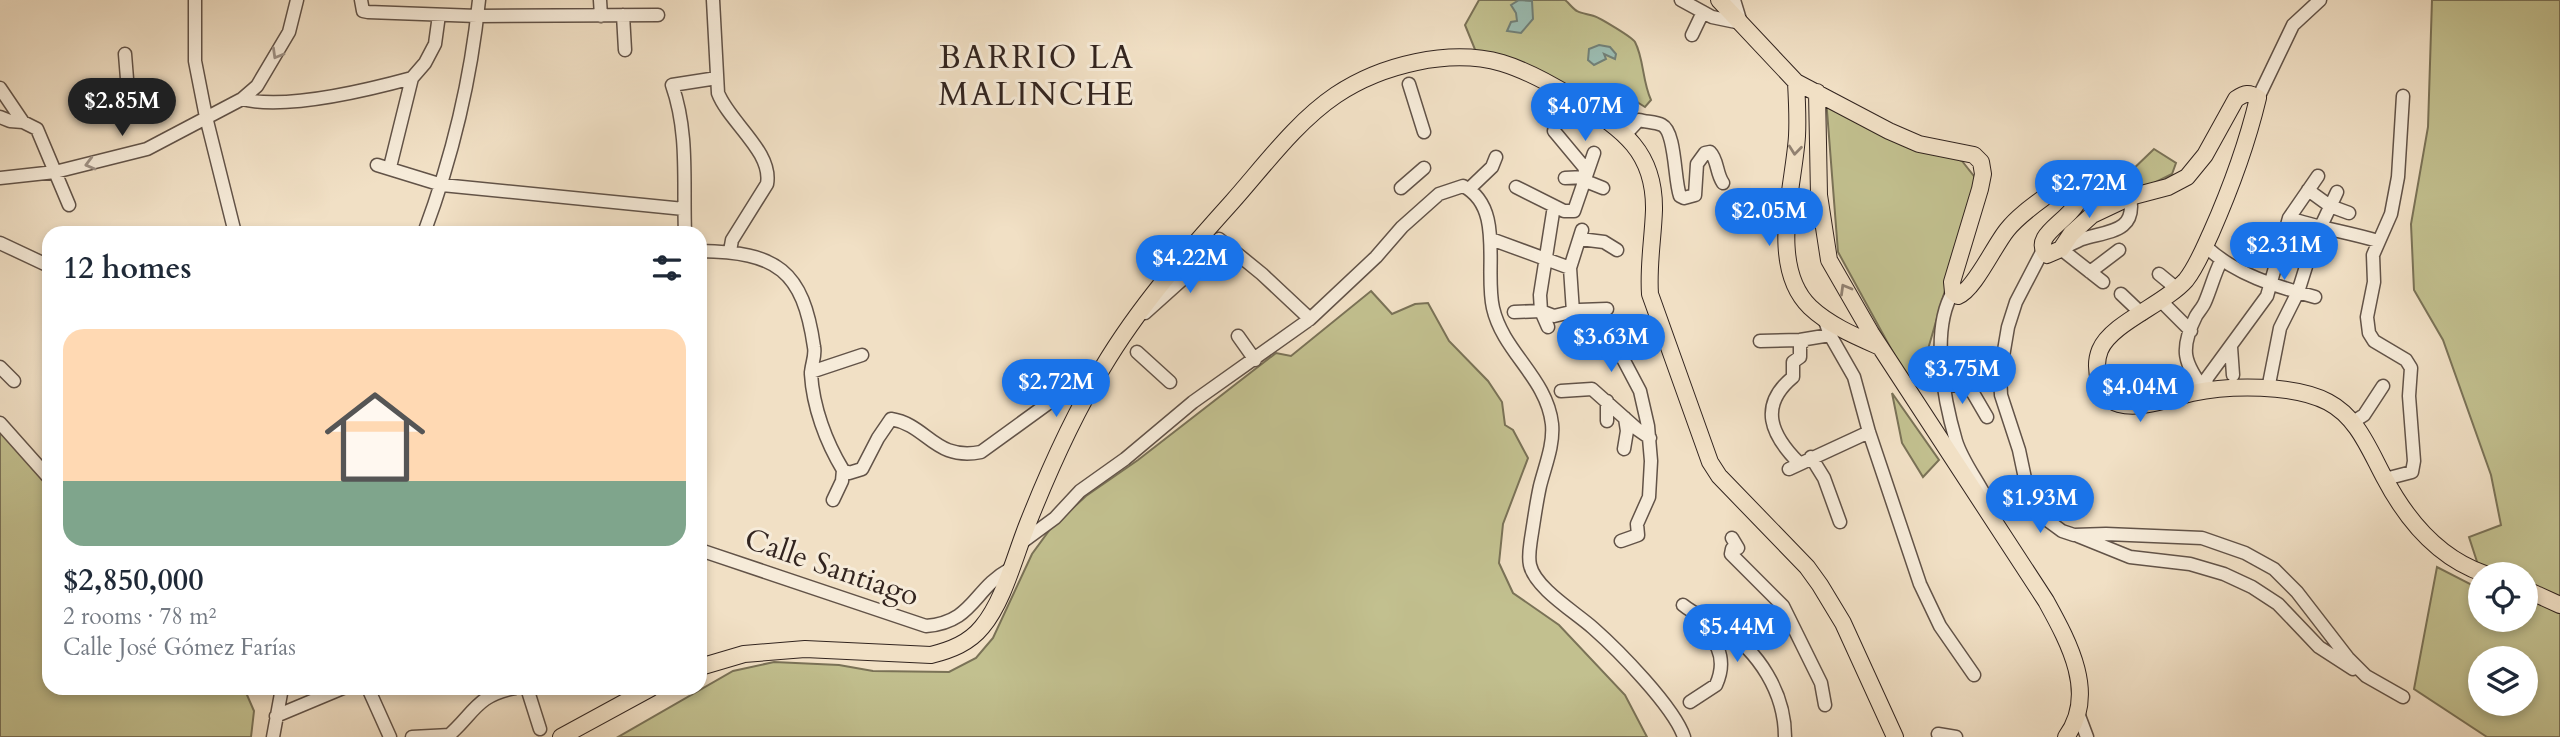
<!DOCTYPE html>
<meta charset="utf-8">
<style>
:root{--surface:#fff;--page:#f6f6f7;--text:#1f2937;--muted:#747a83;--accent:#1a73e8}
body{margin:0;font-family:Cardo,serif;background:var(--page);color:var(--text);height:100vh;display:flex;flex-direction:column;font-size:26px;white-space:nowrap}
*{box-sizing:border-box;margin:0}
p{font-size:23px;color:var(--muted)}
.icon{flex:none;width:38px;height:38px;fill:none;stroke:currentColor;stroke-width:2;stroke-linecap:round;stroke-linejoin:round}
.map{position:relative;flex:1;overflow:hidden}
.drawer{position:absolute;left:42px;top:226px;width:665px;height:469px;display:flex;flex-direction:column;background:var(--surface);border-radius:21px;box-shadow:0 4px 10px #0003}
.drawer>*{flex:none}
.controls{position:absolute;left:2468px;top:562px;display:grid;gap:14px}
.controls a{display:grid;place-items:center;width:70px;height:70px;border-radius:50%;background:var(--surface);box-shadow:0 4px 10px #0003;font-size:35px}
.price{position:absolute;translate:-50% -60px;padding:0 16px;border-radius:24px;background:var(--accent);color:#fff;font-size:23px;line-height:46px;filter:drop-shadow(0 2px 4px #0008)}
.price::after{content:'';position:absolute;left:50%;top:42px;width:21px;height:16px;margin-left:-10px;background:inherit;clip-path:polygon(0 0,100% 0,50% 100%)}
.price.current{background:#222;color:#fff}
ul{padding:0;list-style:none}
li{display:grid;align-content:center;gap:14px;height:371px;padding:0 21px}
li span{display:grid;place-items:center;height:217px;border-radius:21px;color:#555}
li>.icon{margin-inline-start:auto}
span .icon{width:126px;height:126px;fill:#fffc;stroke-width:1}
li b{font-size:30px}
h2{display:flex;justify-content:space-between;align-items:center;height:84px;padding:0 21px;font-size:30px}
.map>svg:first-child{display:block}
.green{fill:#c2c08f;stroke:#7a7257;stroke-width:2;fill-rule:evenodd}
.water{fill:#9bbdb3;stroke:#718078;stroke-width:2}
.lines{fill:none;stroke-linecap:round;stroke-linejoin:round}
.minor-casing{stroke:#625348;stroke-width:15}
.major-casing{stroke:#32241f;stroke-width:18}
.minor{stroke:#f6ebd9;stroke-width:12}
.major{stroke:#f1e0c5;stroke-width:16}
.oneway{stroke:#9e9185}
.oneway2{stroke:#928272}
.labels{text-anchor:middle;stroke-width:6;stroke-linejoin:round;paint-order:stroke}
.street-label{font-size:30px;fill:#32241f;stroke:#f6ebd9}
.neighbourhood-label{font-size:32px;letter-spacing:2px;fill:#32241f;stroke:#f6ebd9}
</style>
<div class="map">
<svg width="2560" height="737" viewBox="0 0 2560 737">
<rect width="100%" height="100%" fill="#f1e0c5"/>
<filter id="stains"><feTurbulence type="fractalNoise" baseFrequency=".00286" numOctaves="4"/><feColorMatrix values="0 0 0 0 .2 0 0 0 0 .09 0 0 0 0 .02 0 0 0 .5 -.17"/></filter>
<radialGradient id="worn" r=".72"><stop offset=".6" stop-color="#630" stop-opacity="0"/><stop offset="1" stop-color="#630" stop-opacity=".3"/></radialGradient>
<path class="green" d="M1479,0H1565C1569,3 1573,9 1577,11C1582,14 1589,14 1594,16C1600,18 1632,37 1635,42C1644,59 1642,80 1651,100L1645,107L1626,95L1612,97L1584,95L1476,52L1465,25Z
M2432,0H2560V737H2487L2414,689L2437,567L2480,589V620H2525V574H2481L2469,537L2501,525L2491,475L2443,340L2414,290L2411,224L2428,127ZM2480,658H2525V704H2480Z
M1826,98L1962,161L1977,180L1924,363L1907,378L1838,252Z
M2154,149L2176,163L2172,174L2146,187L2118,193V177L2128,174Z
M1371,291L1392,314L1415,304L1428,303L1449,341L1488,381L1502,402L1505,425L1513,430L1528,458L1503,524L1499,563L1513,593L1559,625L1625,695L1647,737H618L733,671L774,662L839,665L873,671L949,672L976,658L993,638L1032,554L1051,528L1086,496L1138,460L1276,353L1291,356Z
M1892,393L1939,460L1923,477L1902,443Z
M0,427L49,480V688H244L254,711L251,737H0Z"/>
<path class="water" d="M1519,0L1532,1L1533,19L1521,33L1507,31L1511,22L1517,21L1516,13L1511,5Z
M1599,45L1610,47L1616,54L1615,59L1604,54L1606,59L1594,65L1588,60L1589,49Z"/>
<g class="lines">
<g class="minor-casing">
<path id="minor" d="M195,0V61L206,117L235,233
M361,0L363,11L368,12L477,16L658,15
M600,0L601,16
M713,0L718,93C729,122 773,152 767,184L732,240L730,251
M1681,0L1712,17L1741,23L1734,0
M623,15L625,50
M1692,35L1703,12
M1409,84L1424,132
M0,88L23,122L37,129L69,205
M120,95L127,79L125,54
M2258,98L2293,25L2320,0
M242,99C286,110 368,90 412,78
M0,117L10,121L23,122
M1554,131L1584,167L1586,173
M1626,134L1639,120C1646,122 1656,122 1662,125C1676,132 1674,180 1680,196L1684,198L1695,195L1697,164L1705,153L1710,152C1718,160 1716,173 1723,183
M377,165L442,185L684,209
M390,167L412,78L425,63L435,44L439,15
M0,178L55,172L147,149L242,99L257,86L289,32L297,0
M1565,178L1585,177
M1583,180L1603,188
M1516,187L1564,211H1574L1594,153
M1401,188L1424,168
M1469,189L1492,167L1496,157
M2308,190L2330,206L2349,213
M2289,218C2319,228 2348,232 2378,241
M424,233C452,158 471,79 479,0
M685,233C683,183 689,133 672,85L717,78
M1219,239L1262,274L1310,319
M1491,239L1570,268
M1580,239L1604,242L1617,250
M0,243L49,266
M2205,246C2236,275 2275,286 2315,297
M2043,250L2016,302L2008,327L2000,374L2001,395L2019,450L2030,502L2043,517L2062,531L2074,535L2106,534L2202,538L2245,553L2274,569L2297,592L2348,658L2366,676L2403,697
M700,251C777,252 803,270 814,347C816,356 811,365 811,374C813,407 826,442 843,470
M2090,272L2119,250
M2159,274L2176,288
M2103,282L2061,249C2068,246 2075,242 2082,239C2107,231 2137,233 2130,197
M1953,292C1930,330 1944,400 1956,441C1962,460 1975,477 1984,494
M2121,294L2142,314
M2161,301L2191,331
M1577,311L1608,348L1621,355L1640,391L1648,426L1651,461L1649,497L1637,524L1638,535L1621,541
M1514,312L1541,311L1554,316L1579,310L1607,309
M1573,312L1570,268L1582,230
M1145,313L1223,243
M1824,318L1830,335L1854,377L1869,432L1920,584L1940,626L1974,675
M1548,327L1541,311L1540,295L1554,206
M1238,336L1255,360
M1760,341L1800,340L1830,335
M2231,347L2233,375
M1137,352L1170,382
M0,367L14,381
M811,372L862,355
M2269,384L2280,328L2298,292L2314,241L2337,192
M1944,385L1966,386L1973,393L1987,417
M1561,391L1592,389L1637,429L1650,438
M2205,391L2207,378L2267,296L2289,218L2318,176
M2205,391C2184,363 2179,350 2196,316C2199,311 2203,307 2205,302C2211,288 2214,275 2221,261
M1607,401V421
M2353,422L2364,415L2383,386
M0,423L49,478
M1624,449L1627,431L1625,418
M1811,457L1824,478L1840,522
M1799,463C1771,435 1758,406 1793,377V362L1800,357V345L1806,339
M1789,469L1869,432
M843,470L849,473L862,469L878,438L891,419C928,425 934,461 981,452L1090,373L1103,367
M2385,479L2412,472L2414,461L2409,396L2411,368L2406,360L2374,341L2369,333L2367,317L2374,282L2373,255L2391,214L2398,177L2403,96
M833,500L842,481L843,470
M2078,536L2130,557L2190,564L2224,574L2252,587L2278,604L2319,647L2353,669
M1732,538L1738,548L1732,549L1731,554L1783,606L1821,683L1825,705
M1021,543L1055,518L1080,491L1125,459L1193,402L1310,319L1376,257L1402,227L1439,194L1463,186C1505,207 1484,270 1493,308C1503,352 1547,378 1552,424C1554,445 1545,466 1540,486C1536,504 1534,521 1531,539C1530,547 1528,556 1530,565C1535,588 1575,612 1593,628C1618,650 1674,707 1684,737
M700,550L926,626C974,622 973,589 1010,569
M1683,605C1695,615 1708,619 1721,627C1759,651 1785,693 1785,737
M368,688L390,737
M527,688L540,729
M1690,702L1716,685C1729,656 1715,639 1694,619
M2078,713L2087,737
M276,716L343,688
M1938,734L1956,737
M273,737L282,688
M412,737L450,735
M447,737C474,714 476,695 515,688"/>
</g>
<g class="major-casing">
<path id="major" d="M1719,0L1796,82L1889,131L1919,144L1974,155L1981,162L1983,174L1980,189L1952,282L1953,292L1958,296C1974,290 1994,246 2007,230C2018,216 2034,205 2049,194C2059,187 2066,181 2079,184C2090,216 2026,231 2047,255L2061,249L2071,234L2092,215L2130,197L2168,187L2187,177L2205,155L2236,99C2245,93 2249,92 2258,98C2247,144 2230,190 2211,233C2204,248 2197,266 2186,280C2165,304 2111,323 2100,350C2093,367 2099,399 2119,404C2142,410 2170,398 2192,393C2229,385 2294,384 2328,402C2357,417 2369,449 2384,477C2406,519 2438,558 2485,574
M1796,82C1797,100 1798,118 1797,136C1794,186 1768,266 1810,307C1829,325 1855,336 1880,347
M1817,92L1819,195L1829,260L1871,333L2046,601C2068,641 2098,694 2066,737
M2525,589L2560,605
M700,667L744,654L805,649L931,655C951,650 969,643 982,627C1004,601 1015,555 1028,523C1049,470 1073,416 1103,367C1138,308 1186,253 1232,202C1264,166 1296,122 1336,95C1381,65 1449,48 1502,63C1525,70 1551,84 1572,97C1619,128 1655,148 1654,210C1653,239 1648,265 1650,294L1710,462L1719,476L1807,567L1820,585L1843,623L1895,737
M561,737L651,688"/>
</g>
<use href="#minor" class="minor"/>
<use href="#major" class="major"/>
</g>
<defs><path id="oneway-chevron" d="M-2-3.5L2.5 0L-2 3.5" fill="none" stroke-width="1.6" stroke-linecap="round" stroke-linejoin="round" transform="scale(1.75)"/></defs>
<g class="oneway">
<use href="#oneway-chevron" transform="translate(277 54) rotate(120)"/>
<use href="#oneway-chevron" transform="translate(90 164) rotate(165)"/>
</g>
<g class="oneway2">
<use href="#oneway-chevron" transform="translate(1795 150) rotate(96)"/>
<use href="#oneway-chevron" transform="translate(1845 289) rotate(-120)"/>
</g>
<g class="labels">
<g class="street-label">
<text transform="translate(832 567) rotate(19)" y="10">Calle Santiago</text>
</g>
<g class="neighbourhood-label">
<text x="1037" y="68">BARRIO LA<tspan x="1037" dy="37">MALINCHE</tspan></text>
</g>
</g>
<rect width="100%" height="100%" filter="url(#stains)"/>
<rect width="100%" height="100%" fill="url(#worn)"/>
</svg>
<div class="controls">
<a><svg class="icon" aria-label="locate" viewBox="0 0 24 24"><circle cx="12" cy="12" r="6"/><path d="M12 2v4M12 18v4M2 12h4M18 12h4"/></svg></a>
<a><svg class="icon" aria-label="layers" viewBox="0 0 24 24"><path d="M12 4l9 5-9 5-9-5zM3 14l9 5 9-5"/></svg></a>
</div>
<b class="price current" style="left:122px;top:138px">$2.85M</b>
<b class="price" style="left:1585px;top:143px">$4.07M</b>
<b class="price" style="left:2089px;top:220px">$2.72M</b>
<b class="price" style="left:1769px;top:248px">$2.05M</b>
<b class="price" style="left:2284px;top:282px">$2.31M</b>
<b class="price" style="left:1190px;top:295px">$4.22M</b>
<b class="price" style="left:1611px;top:374px">$3.63M</b>
<b class="price" style="left:1962px;top:406px">$3.75M</b>
<b class="price" style="left:1056px;top:419px">$2.72M</b>
<b class="price" style="left:2140px;top:424px">$4.04M</b>
<b class="price" style="left:2040px;top:535px">$1.93M</b>
<b class="price" style="left:1737px;top:664px">$5.44M</b>
<section class="drawer">
<h2>12 homes<svg class="icon" aria-label="filters" viewBox="0 0 24 24"><path d="M4 7h16M4 17h16"/><circle cx="9" cy="7" r="2"/><circle cx="15" cy="17" r="2"/></svg></h2>
<ul>
<li><span style="background:linear-gradient(#ffd9b3 70%,#7fa58c 0)"><svg class="icon" aria-label="home" viewBox="0 0 24 24"><path d="M3 11l9-7 9 7M6 9v11h12V9"/></svg></span><div><b>$2,850,000</b><p>2 rooms · 78 m²</p><p>Calle José Gómez Farías</p></div></li>
</ul>
</section>
</div>
